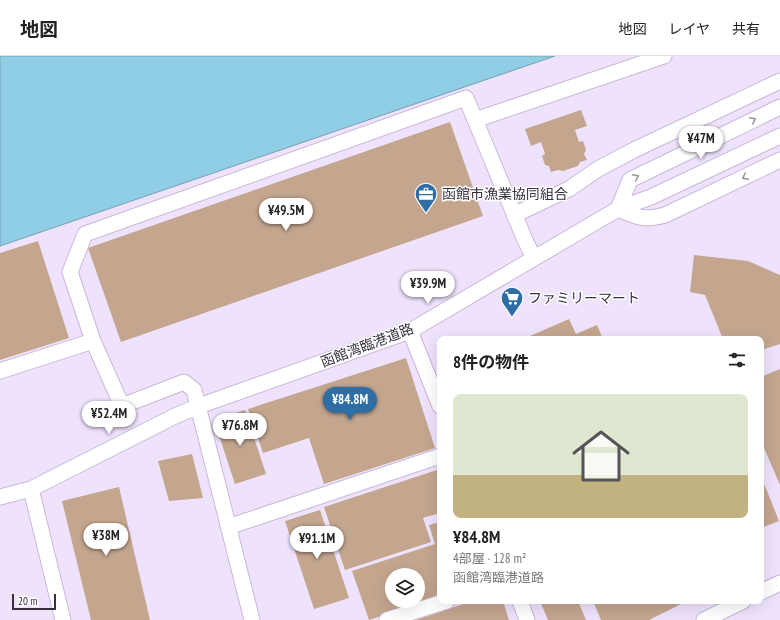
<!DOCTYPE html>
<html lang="ja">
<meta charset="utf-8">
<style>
:root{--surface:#fff;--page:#f6f6f6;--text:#222;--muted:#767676;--line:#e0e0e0;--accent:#2e6ea5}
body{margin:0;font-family:"PT Sans Narrow","Noto Sans JP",sans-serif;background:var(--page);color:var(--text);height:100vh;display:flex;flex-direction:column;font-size:15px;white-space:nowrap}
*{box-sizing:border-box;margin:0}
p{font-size:13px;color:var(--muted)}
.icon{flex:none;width:22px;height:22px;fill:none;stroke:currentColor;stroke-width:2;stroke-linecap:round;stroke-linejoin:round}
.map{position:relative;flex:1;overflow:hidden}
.sheet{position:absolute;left:437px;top:280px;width:327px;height:268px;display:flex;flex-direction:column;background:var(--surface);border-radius:8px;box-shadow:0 4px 16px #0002}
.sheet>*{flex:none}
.controls{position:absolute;left:385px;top:512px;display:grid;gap:8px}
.controls a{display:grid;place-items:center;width:40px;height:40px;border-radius:50%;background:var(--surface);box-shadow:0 4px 16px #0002;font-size:20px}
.scale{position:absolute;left:12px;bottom:10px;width:44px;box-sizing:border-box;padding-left:4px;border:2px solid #36303d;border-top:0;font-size:11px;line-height:14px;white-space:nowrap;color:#36303d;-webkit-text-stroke:3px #fff;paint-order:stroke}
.price{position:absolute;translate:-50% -34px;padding:0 9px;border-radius:14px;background:#fff;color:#222;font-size:13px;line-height:26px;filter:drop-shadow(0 1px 2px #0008)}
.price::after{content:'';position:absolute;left:50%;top:24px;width:12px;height:9px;margin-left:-6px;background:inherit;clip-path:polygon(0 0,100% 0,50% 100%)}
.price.current{background:var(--accent);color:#fff}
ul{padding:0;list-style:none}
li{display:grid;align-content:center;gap:8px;height:212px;padding:0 16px}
li span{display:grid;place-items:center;height:124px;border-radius:8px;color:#555}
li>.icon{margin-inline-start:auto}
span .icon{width:72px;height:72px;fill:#fffc;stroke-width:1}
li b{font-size:17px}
h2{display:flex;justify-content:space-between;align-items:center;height:48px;padding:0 16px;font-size:17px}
header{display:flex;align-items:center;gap:24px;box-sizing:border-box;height:56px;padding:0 20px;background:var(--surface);border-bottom:1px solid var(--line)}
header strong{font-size:19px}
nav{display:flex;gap:22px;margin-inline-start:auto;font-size:14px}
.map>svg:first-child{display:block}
.water{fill:#90cee5;stroke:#759fb3}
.building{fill:#c4a68f;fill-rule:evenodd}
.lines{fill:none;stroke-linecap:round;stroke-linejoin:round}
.minor-casing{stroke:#c8b9d9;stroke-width:17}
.minor{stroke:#fff;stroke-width:15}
.oneway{stroke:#9a989e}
.labels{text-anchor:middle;stroke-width:3;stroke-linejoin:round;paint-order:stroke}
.poi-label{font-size:14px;fill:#36303d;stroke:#fff;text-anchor:start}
.street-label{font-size:14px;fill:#36303d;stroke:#fff}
</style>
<header>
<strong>地図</strong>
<nav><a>地図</a><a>レイヤ</a><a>共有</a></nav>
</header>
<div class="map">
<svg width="780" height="564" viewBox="0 0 780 564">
<rect width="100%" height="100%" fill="#eee2fd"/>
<path class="water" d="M0,0H555L0,190Z"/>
<path class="building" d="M581,54L587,70L575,74L579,86L583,85L586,94L584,98L587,104L580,106L578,110L563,115L558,114L551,116L549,110L545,109L542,100L545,98L541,86L531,90L525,73Z
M450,66L483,160L121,286L88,192Z
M38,185L69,282L0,304V197Z
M694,199L748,205L780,219V288L761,294V283H723L705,239L690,236Z
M569,263L576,278L597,269L603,283H523Z
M406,302L435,392L324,428L309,382L263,397L248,353Z
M780,313V429L761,385V321Z
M245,354L266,418L235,428L214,364Z
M192,398L203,442L169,445L158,405Z
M440,413V457L423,462L431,486L345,514L324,451Z
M761,420L779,465L761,472Z
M119,431L150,564H91L62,445Z
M320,454L349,542L314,553L285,465Z
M440,466V541L369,564L352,515L435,488L429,469ZM392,519H418V545H392Z
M472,545H503L509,564H416Z
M540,545H578L586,564H548Z
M593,545H687L649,564H601Z"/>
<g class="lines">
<g class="minor-casing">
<path id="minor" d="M780,51L630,124L618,153C638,161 643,165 665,159L780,104
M475,64L664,0
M514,159L569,133L598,113L634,94L780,25
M410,275L440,350
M93,285L70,216L85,178L466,42L525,184L534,202
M0,315L93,285L122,350L184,326L194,334L252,564
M31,433L63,564
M0,441L31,433L175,360L199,350L410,275L618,153L651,141L780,80
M228,471L440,400
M761,536L780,527
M520,545L527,564
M387,564L447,545
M704,564L743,545"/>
</g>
<use href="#minor" class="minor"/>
</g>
<defs><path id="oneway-chevron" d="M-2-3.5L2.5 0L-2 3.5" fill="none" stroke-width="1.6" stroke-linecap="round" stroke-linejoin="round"/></defs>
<g class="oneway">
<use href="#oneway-chevron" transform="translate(753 64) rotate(-26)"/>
<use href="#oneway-chevron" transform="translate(636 121) rotate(-26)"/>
<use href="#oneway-chevron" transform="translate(745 121) rotate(154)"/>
</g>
<defs>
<g id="office-pin" transform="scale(1.15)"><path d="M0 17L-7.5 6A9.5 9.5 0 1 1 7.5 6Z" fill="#2e6ea5" stroke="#fff"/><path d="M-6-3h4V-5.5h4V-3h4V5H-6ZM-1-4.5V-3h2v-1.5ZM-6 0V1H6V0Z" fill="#fff"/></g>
<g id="supermarket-pin" transform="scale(1.15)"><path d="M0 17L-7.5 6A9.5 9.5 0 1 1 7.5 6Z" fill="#2e6ea5" stroke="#fff"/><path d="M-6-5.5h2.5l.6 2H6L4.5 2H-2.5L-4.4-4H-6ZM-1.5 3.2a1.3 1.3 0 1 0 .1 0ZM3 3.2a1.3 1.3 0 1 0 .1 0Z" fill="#fff"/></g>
</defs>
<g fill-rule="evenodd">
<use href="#office-pin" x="426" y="138"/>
<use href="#supermarket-pin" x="512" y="242"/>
</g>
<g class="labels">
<g class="poi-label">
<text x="442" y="143">函館市漁業協同組合</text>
<text x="528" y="247">ファミリーマート</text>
</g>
<g class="street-label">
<text transform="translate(367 289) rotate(-21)" y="5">函館湾臨港道路</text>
</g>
</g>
</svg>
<div class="controls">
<a><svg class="icon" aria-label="layers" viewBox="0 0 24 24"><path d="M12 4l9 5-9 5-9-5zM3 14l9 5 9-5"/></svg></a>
</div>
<div class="scale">20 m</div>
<b class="price" style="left:701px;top:104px">¥47M</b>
<b class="price" style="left:286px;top:176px">¥49.5M</b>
<b class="price" style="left:428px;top:249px">¥39.9M</b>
<b class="price current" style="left:350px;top:365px">¥84.8M</b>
<b class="price" style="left:109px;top:379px">¥52.4M</b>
<b class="price" style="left:240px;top:391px">¥76.8M</b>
<b class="price" style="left:106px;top:501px">¥38M</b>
<b class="price" style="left:317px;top:504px">¥91.1M</b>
<section class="sheet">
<h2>8件の物件<svg class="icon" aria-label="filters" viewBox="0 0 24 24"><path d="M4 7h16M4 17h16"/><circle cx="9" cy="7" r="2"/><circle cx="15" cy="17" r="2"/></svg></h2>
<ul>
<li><span style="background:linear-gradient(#dfe7d0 65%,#c2b280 0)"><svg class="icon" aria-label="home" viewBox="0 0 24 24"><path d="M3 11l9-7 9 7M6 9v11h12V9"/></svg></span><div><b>¥84.8M</b><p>4部屋 · 128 m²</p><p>函館湾臨港道路</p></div></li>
</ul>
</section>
</div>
